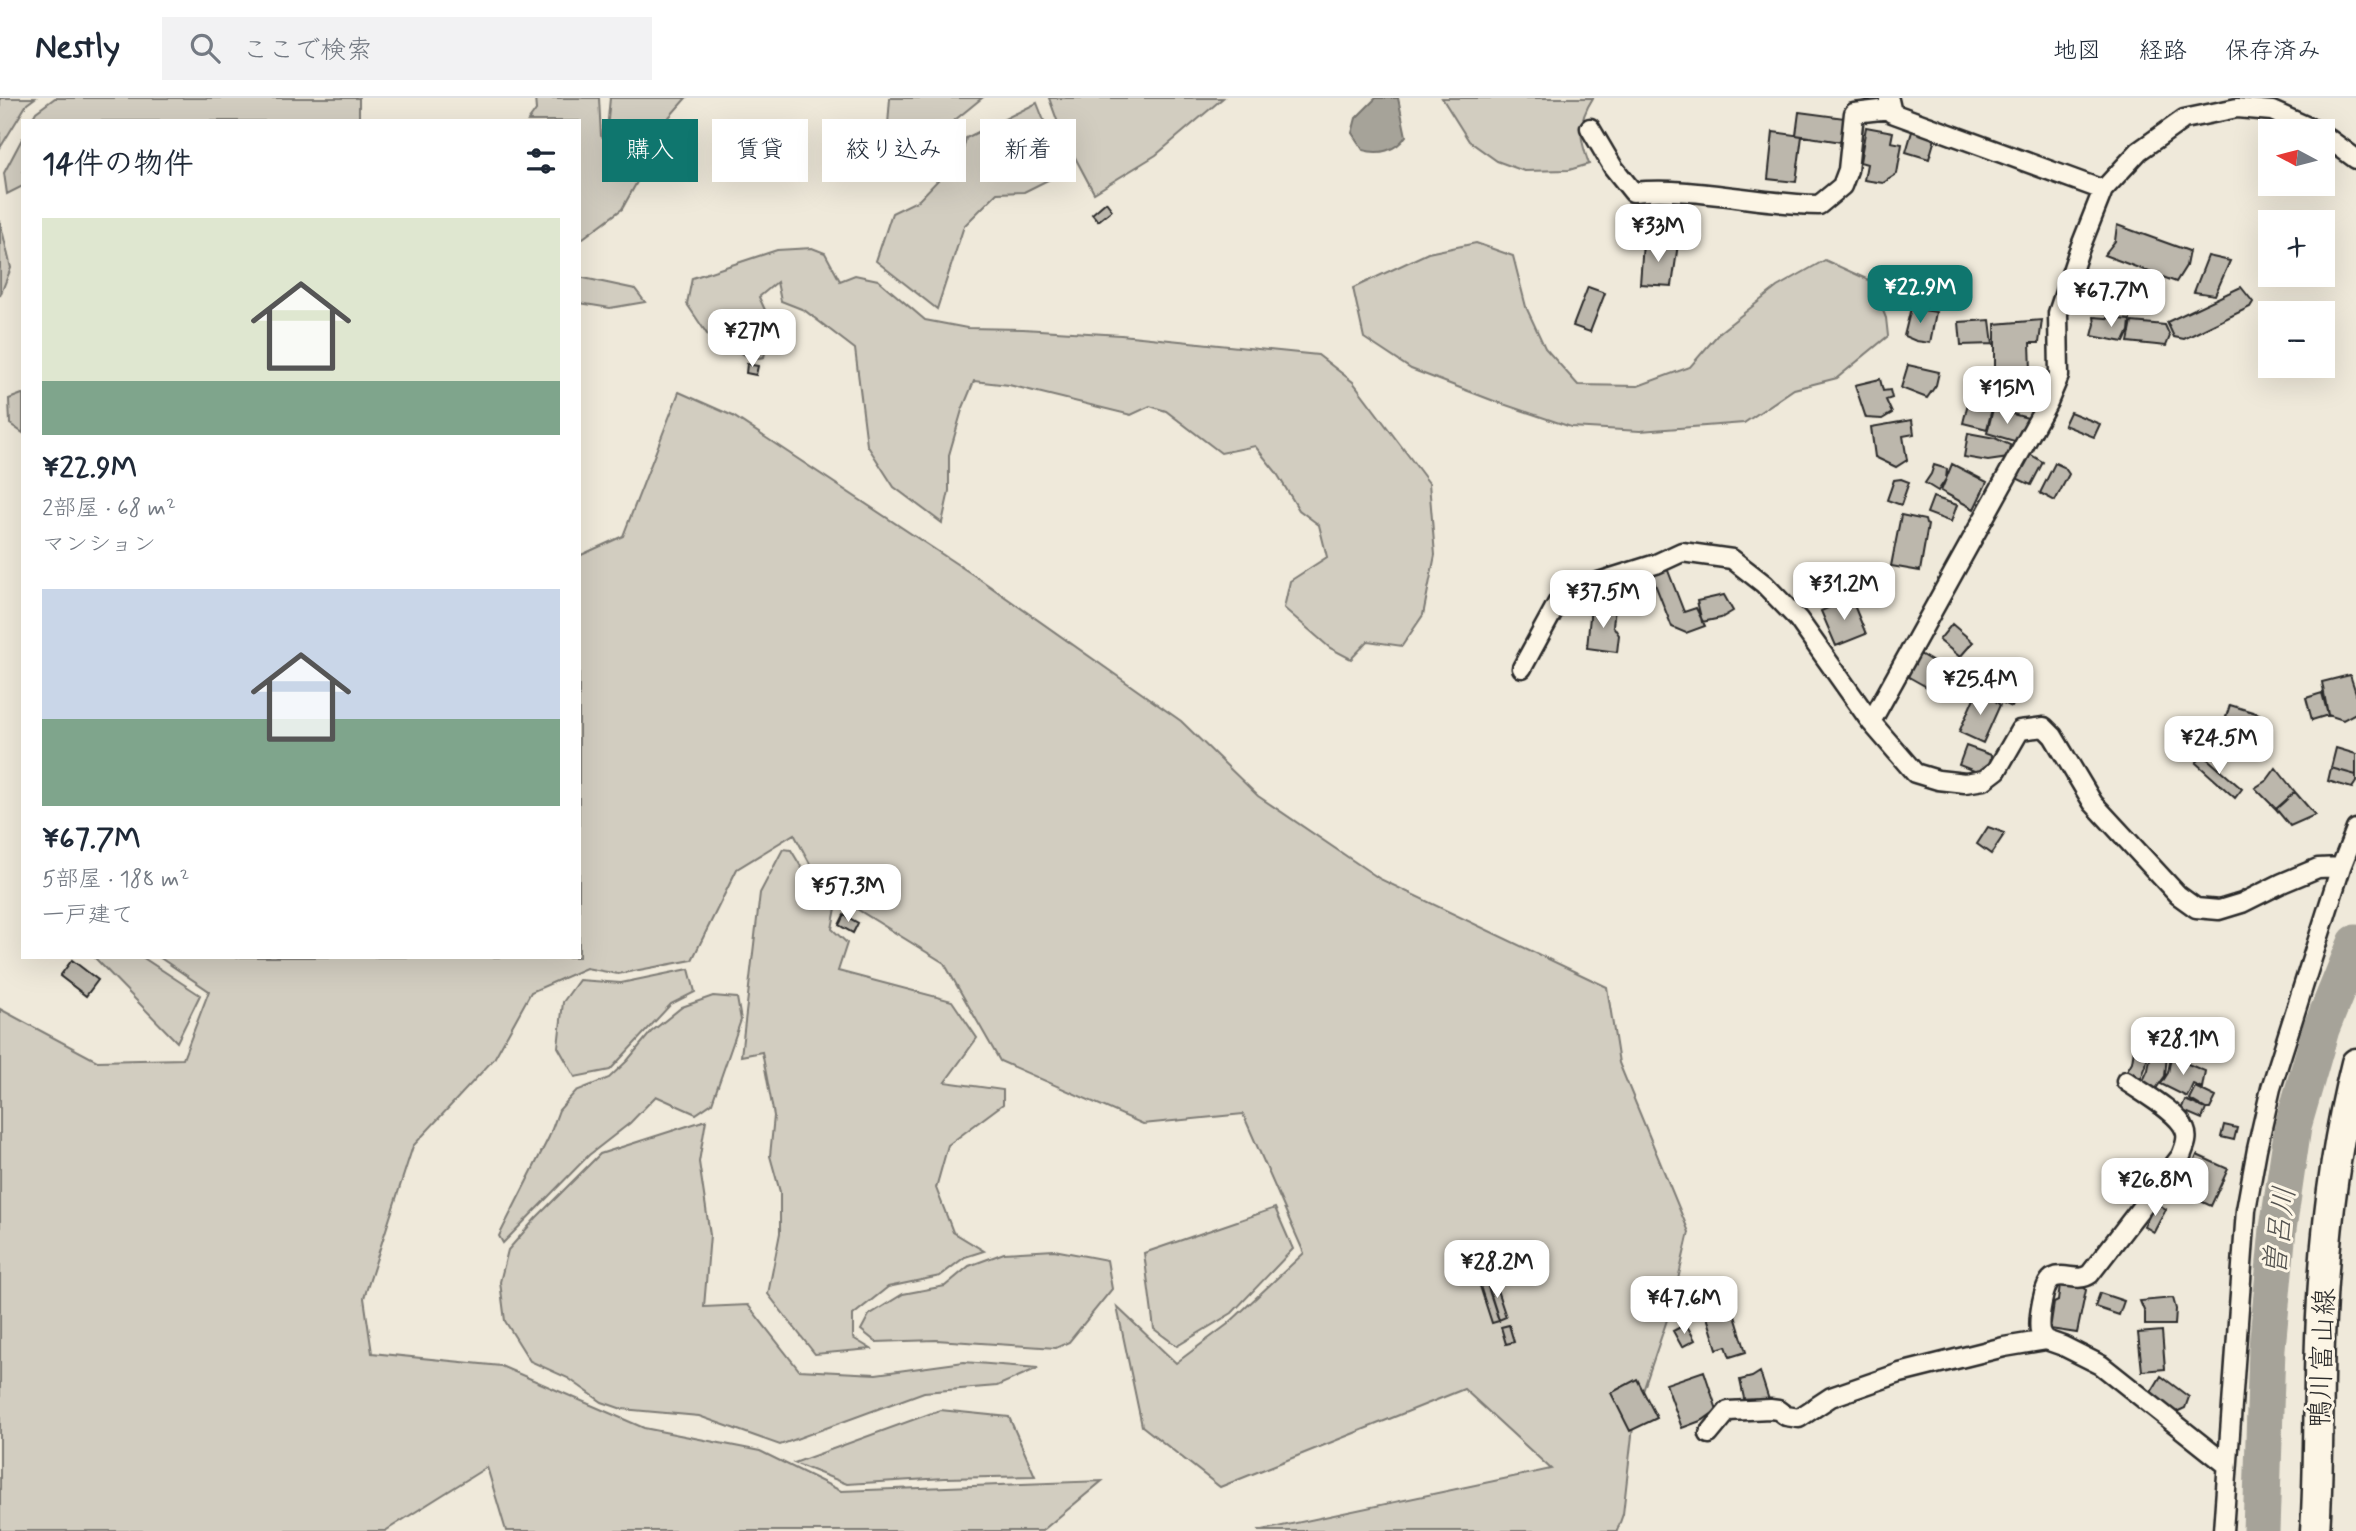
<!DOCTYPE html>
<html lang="ja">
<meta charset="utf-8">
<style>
:root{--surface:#fff;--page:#f2f2f3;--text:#1f2937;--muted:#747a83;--line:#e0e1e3;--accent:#0f766e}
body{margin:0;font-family:Mynerve,"Klee One",sans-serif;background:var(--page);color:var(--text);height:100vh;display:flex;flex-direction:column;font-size:26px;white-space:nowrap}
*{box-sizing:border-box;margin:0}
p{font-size:23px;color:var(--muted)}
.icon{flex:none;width:38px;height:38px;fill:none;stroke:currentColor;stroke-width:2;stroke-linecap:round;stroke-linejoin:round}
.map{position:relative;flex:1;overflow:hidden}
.sheet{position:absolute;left:21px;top:21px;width:560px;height:840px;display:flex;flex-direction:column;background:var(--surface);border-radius:0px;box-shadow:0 7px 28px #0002}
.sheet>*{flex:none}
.guide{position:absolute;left:602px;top:21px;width:665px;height:63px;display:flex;gap:14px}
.needle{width:46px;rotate:277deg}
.buttons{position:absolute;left:2258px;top:21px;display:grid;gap:14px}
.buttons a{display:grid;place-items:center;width:77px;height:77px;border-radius:0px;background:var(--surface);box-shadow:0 7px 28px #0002;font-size:35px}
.price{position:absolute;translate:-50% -60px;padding:0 16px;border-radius:14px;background:#fff;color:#222;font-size:23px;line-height:46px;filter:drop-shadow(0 2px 4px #0008)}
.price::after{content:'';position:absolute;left:50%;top:42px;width:21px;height:16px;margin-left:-10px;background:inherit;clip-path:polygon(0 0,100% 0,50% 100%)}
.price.current{background:var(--accent);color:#fff}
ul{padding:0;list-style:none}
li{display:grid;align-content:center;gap:14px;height:371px;padding:0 21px}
li span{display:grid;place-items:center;height:217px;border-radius:0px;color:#555}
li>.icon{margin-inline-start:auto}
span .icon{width:126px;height:126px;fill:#fffc;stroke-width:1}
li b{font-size:30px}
h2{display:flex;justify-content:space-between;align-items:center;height:84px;padding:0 21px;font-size:30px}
.pill{padding:0 24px;border-radius:0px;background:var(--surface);box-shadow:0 7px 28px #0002;font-size:24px;line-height:63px}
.pill.current{background:var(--accent);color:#fff}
header{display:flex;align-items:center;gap:42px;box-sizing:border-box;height:98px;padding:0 35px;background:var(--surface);border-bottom:2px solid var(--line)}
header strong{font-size:33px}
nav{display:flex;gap:38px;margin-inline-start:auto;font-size:24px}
.search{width:490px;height:63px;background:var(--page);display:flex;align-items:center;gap:18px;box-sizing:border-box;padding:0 24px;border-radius:0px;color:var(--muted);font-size:26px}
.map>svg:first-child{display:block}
.green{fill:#d2cdc0;stroke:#7e7c76;stroke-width:2}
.water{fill:#a6a399;stroke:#75736d;stroke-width:2}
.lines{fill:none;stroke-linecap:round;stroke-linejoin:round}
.river{stroke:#a6a399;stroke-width:37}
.building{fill:#bcb7ac;stroke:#2b2b2b;stroke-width:2}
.minor-casing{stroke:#2b2b2b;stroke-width:23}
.primary-casing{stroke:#2b2b2b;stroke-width:33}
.minor{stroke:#fcf5e5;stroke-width:18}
.primary{stroke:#fcf5e5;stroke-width:28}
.labels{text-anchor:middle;stroke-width:6;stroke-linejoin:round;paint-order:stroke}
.street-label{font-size:28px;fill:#2b2b2b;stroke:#fcf5e5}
.water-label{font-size:30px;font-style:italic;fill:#565552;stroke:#fcf5e5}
</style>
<header>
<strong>Nestly</strong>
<div class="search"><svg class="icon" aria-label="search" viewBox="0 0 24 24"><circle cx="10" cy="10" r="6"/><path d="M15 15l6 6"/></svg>ここで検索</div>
<nav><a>地図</a><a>経路</a><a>保存済み</a></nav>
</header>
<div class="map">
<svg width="2356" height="1433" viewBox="0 0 2356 1433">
<rect width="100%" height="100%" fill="#efe9da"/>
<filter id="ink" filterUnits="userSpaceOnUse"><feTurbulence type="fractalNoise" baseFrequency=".0143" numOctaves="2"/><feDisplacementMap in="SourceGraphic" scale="14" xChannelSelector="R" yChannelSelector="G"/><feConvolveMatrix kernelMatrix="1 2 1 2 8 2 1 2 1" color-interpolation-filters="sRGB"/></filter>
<g filter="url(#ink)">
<path class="green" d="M0,0H35L27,6L0,50Z
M55,0H359V23H31L36,14Z
M535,0H599L601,38L633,57L637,84L622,111L579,143V23H528L536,12Z
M610,0H686L641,51L607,32Z
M890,0H982L923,48L888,27Z
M1049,0H1223L1156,57L1094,95L1061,33Z
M1442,0H1593C1577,25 1579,39 1589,66L1569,72L1524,73L1497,63L1469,43Z
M1037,5L1064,74L1024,94L997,95L964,128L937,211L876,163L892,115L919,102L962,57L966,40Z
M23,39V88L7,96L4,75Z
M0,123L11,170L0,198Z
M1476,145L1513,158L1526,209L1545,250L1578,287L1638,288L1690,269L1720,234L1777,189L1825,162L1871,183L1886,220L1888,238L1837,280L1794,291L1744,325L1640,333L1571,329L1494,303L1411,271L1364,240L1353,190L1428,155Z
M812,150L825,155L840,183L855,177L878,182L925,222L967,230L1023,231L1121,237L1318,257L1353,284L1429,385L1435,457L1423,517L1402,548L1368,543L1351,561L1330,550L1284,510L1290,483L1327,459L1319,427L1299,412L1276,374L1255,348L1221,355L1166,313L1150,308L1131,317L1009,287L974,283L962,312L949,357V393L942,425L894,389L867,347L855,251L804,212L781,203L777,184L759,199L772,227L764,259L752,261L707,236L687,206L692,180L777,152Z
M579,179L635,191L645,204L610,210L579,205Z
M679,294L733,318L981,482L1181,623L1258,698L1380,781L1607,889L1619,965L1689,1134L1672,1207L1634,1320L1623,1416L1617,1433H1258L1551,1371L1464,1291L1220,1389L1142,1328L1117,1209L1176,1265L1228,1226L1304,1155L1243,1016L1143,1026L1000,963L944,865L823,790L794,736L737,771L692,862L618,876L586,870L531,894L494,961L413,1048L364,1200L372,1255L501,1268L644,1330L760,1353L841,1393L1102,1383L1042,1433H506L487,1369L385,1433H0V911L97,963L183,961L209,893L159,859H579V458L623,438Z
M22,296H23V335L10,326L9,301Z
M783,751L791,752L823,805L836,810L832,831L847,845L838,873L952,903L977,940L945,984L1003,992V1006L948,1047L936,1090L953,1134L984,1153L965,1159L940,1178L888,1189L853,1217V1240L871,1251L815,1256L768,1196L780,1135V1094L770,1058L774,1018L762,954L741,958L760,795Z
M94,859H142L200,897L177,944Z
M689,871L695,894L671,906L610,972L575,979L558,949L563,904L579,882L621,885Z
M713,898L737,900L741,922L712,1005L696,1016L656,998L630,1025L589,1057L503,1145L499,1138L549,1039L559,1012L576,993L609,980L627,963L651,934L682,909Z
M706,1022L699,1064L710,1137L704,1209L748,1207L799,1272L876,1276L964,1264L1038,1270L997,1288L924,1294L780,1347L699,1318L622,1311L602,1304L568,1280L530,1263L505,1223L500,1184L508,1152L536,1120L600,1056Z
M1275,1110L1293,1151L1232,1215L1177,1248L1154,1231L1144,1155Z
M1054,1152L1107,1162L1112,1191L1069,1244L1056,1250L936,1242L876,1244L861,1232L869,1217L903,1196L945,1188L969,1168L1004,1155Z
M940,1312L1009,1319L1035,1378L945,1380L847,1386L794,1365Z"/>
<path class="water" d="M1376,0H1398L1406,38C1396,53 1379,57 1363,52L1352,35L1356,20Z"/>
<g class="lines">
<path class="river" d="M2261,1433L2267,1250L2278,1131L2293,1028L2321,931L2356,845"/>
</g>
<path class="building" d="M1799,14L1845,20L1842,44L1796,37Z
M1866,29L1893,34L1891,44L1902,46L1897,76L1883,85L1864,82L1867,66L1860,64Z
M1913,30L1936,37L1929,61L1906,54Z
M1773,34L1802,38L1796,84L1768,81Z
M1106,104L1112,112L1098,123L1092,116Z
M2117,127L2189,153L2186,168L2176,184L2104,157L2115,143Z
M1643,145L1678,146L1672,188L1640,186Z
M2208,158L2230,163L2215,197L2194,194Z
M1588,189L1605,195L1590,234L1573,228Z
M2241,189L2253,204L2250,209L2184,241L2174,239L2167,224Z
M1911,210L1936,214L1930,245L1916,243L1904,238Z
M2094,219L2130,222L2129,233L2124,244L2092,238L2095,226Z
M1990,222L1993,246L1961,247L1959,224Z
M2042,222L2039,245H2030L2031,273H1995V226Z
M2132,224L2165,227L2170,238L2166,248L2128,244Z
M747,266L758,268L756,277L746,275Z
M1908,267L1939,274L1936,287L1927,300L1901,290Z
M1880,281L1883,293L1890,292L1892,300L1886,302L1892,315L1882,321L1866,320L1855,287Z
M1968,305L1992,311L1987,331L1963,325Z
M1993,311L2028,320L2021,345L1987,335Z
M2070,314L2100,326L2094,339L2064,327Z
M1912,322L1914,336L1903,338L1907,362L1896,369L1875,359L1871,329Z
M1968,335L1995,340L2010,347L2008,360L1988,363L1964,359Z
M2028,355L2043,364L2031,387L2014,379Z
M2055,365L2064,369L2069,376L2055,403L2040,395Z
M1952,366L1987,384L1974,411L1941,393Z
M1934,367L1947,371L1946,381L1938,393L1925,385L1931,376Z
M1901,381L1909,384L1901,407L1887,402L1894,382Z
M1933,399L1957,407L1951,424L1927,415Z
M1901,417L1925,422L1926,426L1928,427L1920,473L1891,468Z
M1667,470L1684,514L1696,510L1705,528L1686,535L1672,529L1651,476Z
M1878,479L1884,501L1860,508L1854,485Z
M1724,497L1733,513L1721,520L1702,524L1697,503Z
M1851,500L1866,536L1836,548L1821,513Z
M1591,508L1615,510L1613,528L1619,537L1617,554L1587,550Z
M1952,526L1973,544L1960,559L1939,542Z
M1920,556L1945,571L1932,592L1907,578Z
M2350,577L2356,595V615L2343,622L2328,617L2322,584Z
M1999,585L2019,594L2012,609L1992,600Z
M1977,593L1992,600L2000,607L1983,645L1959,634Z
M2322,595L2328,617L2312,622L2306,600Z
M2230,607L2259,616L2246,656L2217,646Z
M1966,648L1991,657L1990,669L1982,676L1959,667Z
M2336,650L2356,656V677L2331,670Z
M2203,657L2242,691L2235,700L2196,665Z
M2276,670L2295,694L2276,711L2255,690L2267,682Z
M2331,670L2356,677V684L2352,690L2328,683Z
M2295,694L2315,717L2290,728L2276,711Z
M1988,729L2005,735L1991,756L1977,746Z
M844,817L858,825L853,835L839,827Z
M72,862L98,882L86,898L60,878Z
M2134,951L2148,953L2146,968L2140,983L2125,976L2132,964Z
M2151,956L2167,957L2165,978L2155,992L2141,987L2148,972Z
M2171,959L2205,973L2202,990L2193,986L2187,999L2161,986L2168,975Z
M2195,989L2216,999L2210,1011H2206L2189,1001Z
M2185,1002L2206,1011L2202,1021L2181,1012Z
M2224,1027L2237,1030L2234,1042L2221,1039Z
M2197,1057L2228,1071L2211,1108L2181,1094Z
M2156,1105L2166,1111L2154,1134L2144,1128Z
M1494,1183L1506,1219L1499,1222L1487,1185Z
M1487,1186L1499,1223L1492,1225L1480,1188Z
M2060,1186L2085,1190L2086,1192L2077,1235L2050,1231L2054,1205L2058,1203Z
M2100,1195L2124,1203L2119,1217L2095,1209Z
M1729,1198L1746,1254L1730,1259L1726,1248L1717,1251L1703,1206Z
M2173,1200L2176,1211L2175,1227H2145V1215L2140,1203Z
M1686,1226L1695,1242L1682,1249L1673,1233Z
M1509,1227L1514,1244L1506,1246L1501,1229Z
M2162,1233L2165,1271L2142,1273L2138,1235Z
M1704,1273L1717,1312L1703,1322L1682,1330L1666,1286Z
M1760,1274L1769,1302L1759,1308L1745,1305L1740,1282L1752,1279Z
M2161,1278L2189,1299L2185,1310L2174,1315L2150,1296Z
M1637,1281L1657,1320L1630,1333L1611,1295Z"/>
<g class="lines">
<g class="minor-casing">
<path id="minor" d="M1889,2L1892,15L2103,92
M1590,30L1613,69L1633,94C1694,88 1757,106 1819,107L1842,88L1848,72L1854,15L1890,11
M2322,36L2356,61
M1522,570L1558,504L1579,490L1656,466L1682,454L1732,461L1764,486L1798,521L1871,624L1915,675L1938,682L1965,685L1984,682L1997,672L2020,632L2044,629L2053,638L2093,705L2178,797L2196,810L2219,812L2242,805L2282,785L2318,770L2341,769
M1871,624L2048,304L2059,278L2058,215L2078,155L2103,92L2139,53L2184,21L2237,10L2272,13L2317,33
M2046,1242C2043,1239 2041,1237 2040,1233C2038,1223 2043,1184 2053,1180C2065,1174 2078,1185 2090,1176L2181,1058C2184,1050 2189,1041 2185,1032C2179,1014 2141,994 2126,983
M1709,1336L1728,1313L1770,1311L1778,1312L1786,1318L1799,1320L1831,1299L1900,1275L2004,1249L2046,1242L2063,1248L2101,1267L2227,1367
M2223,1433L2246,1112L2257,1051L2271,990L2341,769L2356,731"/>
</g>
<g class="primary-casing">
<path id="primary" d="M2315,1433C2320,1362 2317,1290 2321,1219C2325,1134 2335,1047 2356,965"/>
</g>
<use href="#minor" class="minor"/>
<use href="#primary" class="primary"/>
</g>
</g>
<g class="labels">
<g class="street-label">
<text transform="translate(2321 1260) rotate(-88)" y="10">鴨川富山線</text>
</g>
<g class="water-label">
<text transform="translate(2279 1133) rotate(-83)" y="10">曽呂川</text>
</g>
</g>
</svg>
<div class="buttons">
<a><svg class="needle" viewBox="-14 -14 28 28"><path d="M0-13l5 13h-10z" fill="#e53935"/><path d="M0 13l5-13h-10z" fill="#747a83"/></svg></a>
<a>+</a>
<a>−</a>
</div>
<b class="price" style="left:1658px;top:166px">¥33M</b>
<b class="price current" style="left:1920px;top:227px">¥22.9M</b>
<b class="price" style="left:2111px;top:231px">¥67.7M</b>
<b class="price" style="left:752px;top:271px">¥27M</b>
<b class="price" style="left:2007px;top:328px">¥15M</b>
<b class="price" style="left:1844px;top:524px">¥31.2M</b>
<b class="price" style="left:1603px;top:532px">¥37.5M</b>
<b class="price" style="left:1980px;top:619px">¥25.4M</b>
<b class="price" style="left:2219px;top:678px">¥24.5M</b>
<b class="price" style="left:848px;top:826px">¥57.3M</b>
<b class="price" style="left:2183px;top:979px">¥28.1M</b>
<b class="price" style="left:2155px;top:1120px">¥26.8M</b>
<b class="price" style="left:1497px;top:1202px">¥28.2M</b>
<b class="price" style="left:1684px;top:1238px">¥47.6M</b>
<div class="guide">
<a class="pill current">購入</a>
<a class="pill">賃貸</a>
<a class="pill">絞り込み</a>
<a class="pill">新着</a>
</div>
<section class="sheet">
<h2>14件の物件<svg class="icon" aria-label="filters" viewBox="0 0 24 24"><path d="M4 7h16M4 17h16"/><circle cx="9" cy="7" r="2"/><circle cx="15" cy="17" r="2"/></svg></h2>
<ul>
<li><span style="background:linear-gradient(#dfe7d0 75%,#7fa58c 0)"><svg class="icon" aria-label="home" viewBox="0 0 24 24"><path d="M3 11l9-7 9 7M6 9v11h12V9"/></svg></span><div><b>¥22.9M</b><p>2部屋 · 68 m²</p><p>マンション</p></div></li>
<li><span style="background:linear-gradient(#c9d6e8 60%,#7fa58c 0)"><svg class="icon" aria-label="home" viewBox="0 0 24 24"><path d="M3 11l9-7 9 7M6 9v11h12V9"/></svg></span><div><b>¥67.7M</b><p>5部屋 · 188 m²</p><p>一戸建て</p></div></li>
</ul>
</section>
</div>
